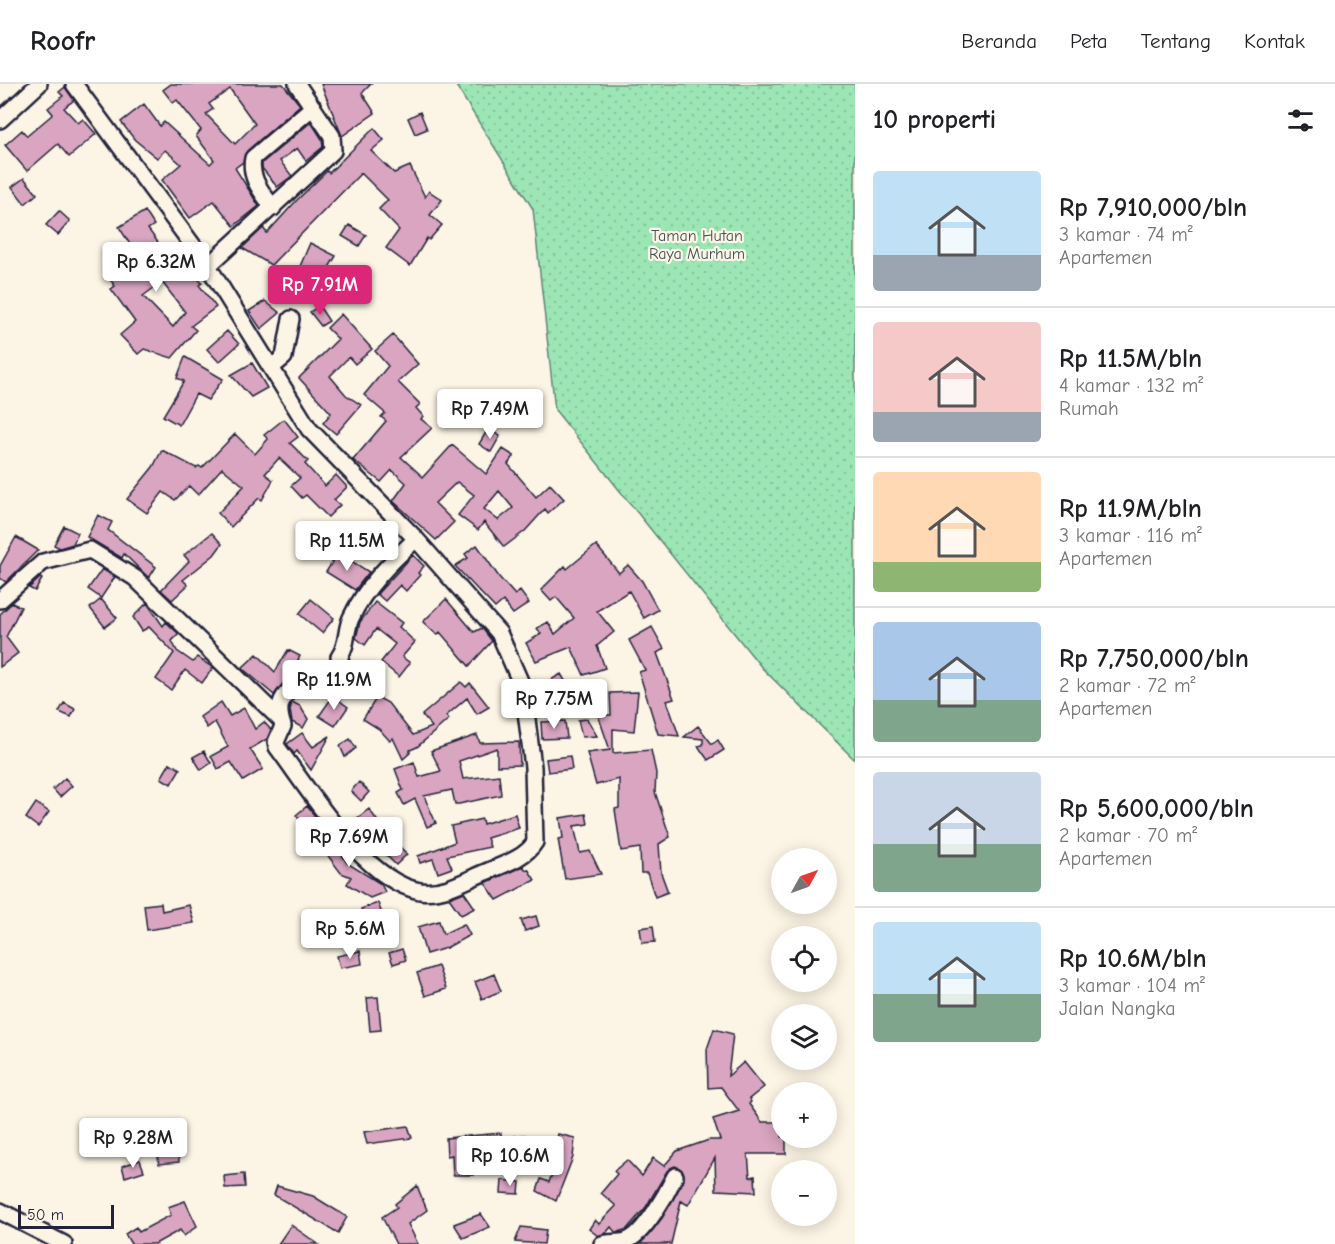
<!DOCTYPE html>
<html lang="id">
<meta charset="utf-8">
<style>
:root{--surface:#fff;--page:#f6f6f6;--text:#202124;--muted:#757577;--line:#e0e0e0;--accent:#db2777}
body{margin:0;font-family:"Comic Neue",sans-serif;background:var(--page);color:var(--text);height:100vh;display:flex;flex-direction:column;font-size:22px;white-space:nowrap}
*{box-sizing:border-box;margin:0}
p{font-size:20px;color:var(--muted)}
.icon{flex:none;width:33px;height:33px;fill:none;stroke:currentColor;stroke-width:2;stroke-linecap:round;stroke-linejoin:round}
.map{position:relative;flex:1;overflow:hidden}
.drawer{display:flex;flex-direction:column;background:var(--surface);width:480px}
.drawer>*{flex:none}
.needle{width:39px;rotate:50deg}
.buttons{position:absolute;left:771px;top:764px;display:grid;gap:12px}
.buttons a{display:grid;place-items:center;width:66px;height:66px;border-radius:50%;background:var(--surface);box-shadow:0 3px 15px #0003;font-size:30px}
.scale{position:absolute;left:18px;bottom:15px;width:96px;box-sizing:border-box;padding-left:6px;border:3px solid #22223b;border-top:0;font-size:16px;line-height:21px;white-space:nowrap;color:#22223b;-webkit-text-stroke:4px #fcf5e5;paint-order:stroke}
.price{position:absolute;translate:-50% -51px;padding:0 14px;border-radius:6px;background:#fff;color:#222;font-size:20px;line-height:39px;filter:drop-shadow(0 2px 3px #0008)}
.price::after{content:'';position:absolute;left:50%;top:36px;width:18px;height:14px;margin-left:-9px;background:inherit;clip-path:polygon(0 0,100% 0,50% 100%)}
.price.current{background:var(--accent);color:#fff}
ul{padding:0;list-style:none}
li{display:flex;align-items:center;gap:18px;height:150px;padding:0 18px}
li+li{border-top:2px solid var(--line)}
li span{display:grid;place-items:center;flex:none;width:168px;height:120px;border-radius:6px;color:#555}
li>.icon{margin-inline-start:auto}
span .icon{width:72px;height:72px;fill:#fffc;stroke-width:1}
li b{font-size:26px}
h2{display:flex;justify-content:space-between;align-items:center;height:72px;padding:0 18px;font-size:26px}
header{display:flex;align-items:center;gap:36px;box-sizing:border-box;height:84px;padding:0 30px;background:var(--surface);border-bottom:2px solid var(--line)}
header strong{font-size:28px}
nav{display:flex;gap:33px;margin-inline-start:auto;font-size:21px}
main{display:flex;flex:1;min-height:0}
.map>svg:first-child{display:block}
.park{fill:url(#park-dots);stroke:#5f8478;stroke-width:1.5}
.building{fill:#d9a5c0;stroke:#22223b;stroke-width:1.5;fill-rule:evenodd}
.lines{fill:none;stroke-linecap:round;stroke-linejoin:round}
.street-casing{stroke:#22223b;stroke-width:20}
.street{stroke:#fcf5e5;stroke-width:15}
.labels{text-anchor:middle;stroke-width:4.5;stroke-linejoin:round;paint-order:stroke}
.park-label{font-size:16px;fill:#40535a;stroke:#fcf5e5}
</style>
<header>
<strong>Roofr</strong>
<nav><a>Beranda</a><a>Peta</a><a>Tentang</a><a>Kontak</a></nav>
</header>
<main>
<div class="map">
<svg width="855" height="1160" viewBox="0 0 855 1160">
<defs>
<pattern id="park-dots" width="8" height="8" patternUnits="userSpaceOnUse" patternTransform="scale(1.5)"><rect width="8" height="8" fill="#9ce6b5"/><path d="M2 2h.1M6 6h.1" fill="none" stroke="#86c59d" stroke-width="1.8" stroke-linecap="round"/></pattern>
</defs>
<rect width="100%" height="100%" fill="#fcf5e5"/>
<filter id="ink" filterUnits="userSpaceOnUse"><feTurbulence type="fractalNoise" baseFrequency=".0167" numOctaves="2"/><feDisplacementMap in="SourceGraphic" scale="12" xChannelSelector="R" yChannelSelector="G"/><feConvolveMatrix kernelMatrix="1 2 1 2 8 2 1 2 1" color-interpolation-filters="sRGB"/></filter>
<g filter="url(#ink)">
<path class="park" d="M455,0H855V676L762,584L555,326L533,125Z"/>
<path class="building" d="M171,0H283L300,21L247,67L243,78L235,84L259,122L234,142L214,117L190,134L162,96L181,80L165,66L157,74L135,56L121,38L144,20L160,42L164,38L210,80L214,76L196,52L201,46L177,16L173,19L163,6ZM230,5L255,40L235,60L206,30L213,25L209,20Z
M321,0H371L362,9L375,29L342,52Z
M65,3L74,16L64,24L78,39L83,35L96,50L69,73L58,60L27,87L5,61L22,46L27,52L53,30L48,24L63,12L59,8Z
M420,28L427,45L415,50L408,34Z
M311,38L322,55L323,63L306,77L297,64L280,77L292,92L277,103L262,84V79Z
M374,44L384,56L371,67L394,89L410,82L425,113L429,107L442,116L430,131L442,141L429,156L427,154L410,182L386,164L399,146L379,125L388,116L361,89L271,181L242,164L263,144L267,149L296,117L327,87L329,89Z
M24,94L37,110L25,120L12,103Z
M59,127L70,137L58,151L46,141Z
M145,127L154,141L148,145L165,168L187,192L192,188L202,199L199,201L216,223L191,242L196,246L172,274L144,265L138,270L120,251L135,238L111,205L115,202L103,186L133,165L119,143ZM162,198L185,228L173,243L143,212Z
M349,141L366,151L359,162L342,152Z
M310,159L336,172L315,206L295,194Z
M265,217L280,229L261,245L249,227Z
M319,222L329,237L321,242L310,228Z
M341,230L372,265L355,280L349,273L330,292L346,311L361,321L336,350L323,339L331,329L299,294L338,255L327,244Z
M227,247L239,260L219,278L207,265Z
M393,251L418,280L398,298L420,320L416,324L423,332L421,335L432,344L401,373L423,393L452,361L486,390L503,365L514,372L508,380L536,413L550,400L564,415L548,429L545,425L525,447L504,463L484,438L478,446L458,431L474,411L457,398L435,419L454,438L436,456L393,417L406,399L392,386L381,398L353,376L386,337L381,333L385,329L364,311L388,282L375,267ZM499,407L513,424L498,436L484,425Z
M185,273L223,295L208,316L196,310L179,341L163,332L184,297L177,294Z
M252,279L267,304L251,313L231,291Z
M284,335L298,353L290,359L308,377L305,380L325,402L336,391L347,403L334,416L340,421L328,433L306,411L302,414L291,402L300,394L279,374L265,390L273,396L262,416L259,414L231,443L218,429L244,402L222,384L198,411L189,402L175,416L163,408L147,429L127,415L153,383L162,366L196,384L199,382L202,384L235,350L255,370L268,355L264,351Z
M488,345L500,352L491,368L479,360Z
M98,431L112,438L108,446L156,483L149,494L124,470L122,474L87,453Z
M64,442L78,449L73,460L60,464L54,461Z
M212,449L222,460L214,471L183,496L188,501L172,516L161,506L189,477L184,471Z
M16,453L38,466L6,498L0,494V482Z
M477,461L499,493L515,511L520,507L529,519L513,530L503,517L495,524L455,482L468,474L465,470Z
M596,461L619,489L628,481L642,497L658,526L644,534L629,507L597,527L614,548L597,562L605,584L584,591L571,563L536,577L526,559L541,550L537,544L548,538L555,550L574,534L556,513L551,517L541,506L565,482L567,485Z
M338,469L369,488L355,506L326,488Z
M413,471L424,482L418,489L420,491L406,507L400,501L385,517L377,510Z
M102,485L115,493L101,514L88,505Z
M40,494L42,495L35,507L29,504Z
M101,515L117,534L105,543L90,524Z
M311,515L334,534L322,549L299,530Z
M446,515L474,548L482,544L492,557L469,582L440,548L437,551L423,538Z
M375,518L402,539L399,543L415,558L402,573L410,579L399,593L381,578L395,560L376,545L365,561L356,554L360,538Z
M12,519L21,523L6,553L18,569L0,583V530Z
M147,519L163,542L166,538L179,550L172,557L177,567L193,578L197,573L213,584L202,599L185,586L171,606L156,595L174,569L149,543L142,547L133,533Z
M652,543L664,565L657,569L674,615L667,617L679,652L658,650L639,588L645,586L629,556Z
M288,566L300,572L298,576L307,581L300,592L286,596L274,611L242,584L257,570L275,588Z
M367,580L376,588L366,601L357,594Z
M561,590L573,610L553,621L542,601Z
M461,598L466,603L470,599L489,623L477,630L467,614L446,632L449,635L417,663L410,666V669L403,675L393,654L390,657L379,645L363,635L377,613L388,619L413,651L432,643L422,631Z
M638,608L634,647L613,645V669L651,666L656,689L655,708L670,753L659,760L661,789L668,808L655,813L647,789H641L640,764L621,767L615,725L619,724V695L596,701L587,669L610,666L598,631H611L610,609Z
M333,612L348,623L335,642L319,632Z
M221,618L230,632L244,624L255,645L264,638L271,646L267,655L250,665L263,685L243,697L231,678L218,685L211,672L228,663L215,638L207,644L200,633Z
M292,618L300,622L308,635L303,644L292,638L290,626Z
M64,619L75,625L71,633L59,628Z
M587,635L597,652L582,653L578,636Z
M565,637L567,654L542,655L541,638Z
M698,642L712,660L718,656L724,666L708,676L698,662L703,661V655L684,653Z
M302,649L313,663L330,652L311,686L297,667L294,670L287,660Z
M477,651L480,659L519,658L520,681L497,682V664L459,677L463,695L499,691L501,711L459,720H455L452,706L424,712L436,739L427,743L415,715L404,721L398,709L403,706L395,685L414,678L419,693L441,687L431,667Z
M350,655L356,664L345,673L340,662Z
M204,667L211,679L201,686L193,673Z
M570,672L572,685L548,688L546,675Z
M170,679L180,685L171,700L161,694Z
M65,694L72,702L60,713L53,705Z
M359,698L369,708L361,717L351,707Z
M36,719L49,728L38,743L26,734Z
M307,722L315,732L304,741L296,731Z
M369,725L379,739L361,753L348,741Z
M515,730L519,744L487,754L490,763L447,772L452,784L438,789L433,775L420,779L418,772L455,758L451,742L482,735L483,740Z
M586,730L588,740L574,742L580,769L590,767L601,790L565,795L558,755L563,754L560,734Z
M327,748L347,779L381,800L385,808L370,814L347,800L351,793L341,789L323,765L319,768L312,758Z
M393,756L407,770L396,781L382,767Z
M523,782L526,786L528,785L535,796L497,816L485,799Z
M464,808L475,824L461,831L449,814Z
M161,819L162,827L189,821L194,839L147,846L144,821Z
M378,819L384,835L367,841L361,825Z
M536,832L539,842L525,847L521,836Z
M439,837L443,850L464,840L470,851L446,864L426,870L418,843Z
M653,842L655,858L642,859L640,844Z
M402,865L406,876L393,880L389,869Z
M360,867L362,880L340,884L337,872Z
M438,882L446,905L425,912L417,889Z
M494,890L501,907L482,915L475,898Z
M378,913L381,946L370,947L367,914Z
M714,945L733,950L728,992L744,978L764,1003L749,1015L751,1018L749,1020L762,1038H782V1053H786V1070H748L750,1093L755,1092L756,1108L716,1106L715,1074L688,1121L681,1117L671,1160H640L662,1134L684,1096L683,1087L675,1082L667,1087L646,1123L627,1145L616,1149L611,1143L606,1149L598,1152L589,1145L595,1136L599,1140L616,1122L601,1109L617,1090L614,1087L627,1076L642,1092L653,1074L664,1082L677,1067L709,1056H720L713,1035L739,1027L721,1003L708,1004L707,965Z
M408,1042L412,1054L367,1060L364,1048Z
M501,1049L502,1062L473,1064L474,1091H453L452,1071L447,1072L446,1054Z
M558,1050L575,1054L573,1073L556,1117L537,1107L541,1095L549,1098L562,1064L555,1063Z
M525,1051L527,1061L512,1064L510,1053Z
M178,1065L179,1078L159,1080L157,1067Z
M140,1076L144,1087L125,1093L122,1082Z
M244,1090L245,1103L225,1104L224,1092Z
M502,1096L520,1098L519,1110L501,1109Z
M277,1102L313,1112L347,1133L338,1149L274,1111Z
M417,1102L427,1126L408,1140L418,1160H396L382,1133L397,1123L395,1120Z
M185,1117L197,1142L184,1152L180,1146L155,1160H131L125,1150L136,1143L139,1148L171,1131L168,1123Z
M481,1130L490,1143L463,1154L454,1140Z
M291,1141L318,1160H278Z
M521,1143L546,1146L544,1160L515,1158Z"/>
<g class="lines">
<g class="street-casing">
<path id="street" d="M74,0L208,182L309,345L416,455L499,549L523,604L533,683L535,758C525,775 499,782 481,790C461,799 442,810 420,807C364,797 310,707 277,663L276,658L283,642C277,625 279,615 293,603C307,599 345,612 344,587C343,582 340,577 339,573C348,562 345,547 351,534C365,503 392,477 416,455
M0,36L39,0
M273,124C262,108 249,94 253,74L313,23
M208,182L333,67L332,52L297,0
M272,283L284,273L291,235
M0,516L43,478L90,466L135,494L281,636
M0,1127L64,1160
M602,1160C609,1158 618,1159 626,1157C644,1151 667,1109 675,1092"/>
</g>
<use href="#street" class="street"/>
</g>
</g>
<g class="labels">
<g class="park-label">
<text x="697" y="157">Taman Hutan<tspan x="697" dy="18">Raya Murhum</tspan></text>
</g>
</g>
</svg>
<div class="buttons">
<a><svg class="needle" viewBox="-14 -14 28 28"><path d="M0-13l5 13h-10z" fill="#e53935"/><path d="M0 13l5-13h-10z" fill="#757577"/></svg></a>
<a><svg class="icon" aria-label="locate" viewBox="0 0 24 24"><circle cx="12" cy="12" r="6"/><path d="M12 2v4M12 18v4M2 12h4M18 12h4"/></svg></a>
<a><svg class="icon" aria-label="layers" viewBox="0 0 24 24"><path d="M12 4l9 5-9 5-9-5zM3 14l9 5 9-5"/></svg></a>
<a>+</a>
<a>−</a>
</div>
<div class="scale">50 m</div>
<b class="price" style="left:156px;top:209px">Rp 6.32M</b>
<b class="price current" style="left:320px;top:232px">Rp 7.91M</b>
<b class="price" style="left:490px;top:356px">Rp 7.49M</b>
<b class="price" style="left:347px;top:488px">Rp 11.5M</b>
<b class="price" style="left:334px;top:627px">Rp 11.9M</b>
<b class="price" style="left:554px;top:646px">Rp 7.75M</b>
<b class="price" style="left:349px;top:784px">Rp 7.69M</b>
<b class="price" style="left:350px;top:876px">Rp 5.6M</b>
<b class="price" style="left:133px;top:1085px">Rp 9.28M</b>
<b class="price" style="left:510px;top:1103px">Rp 10.6M</b>
</div>
<section class="drawer">
<h2>10 properti<svg class="icon" aria-label="filters" viewBox="0 0 24 24"><path d="M4 7h16M4 17h16"/><circle cx="9" cy="7" r="2"/><circle cx="15" cy="17" r="2"/></svg></h2>
<ul>
<li><span style="background:linear-gradient(#bfe0f5 70%,#9aa5b1 0)"><svg class="icon" aria-label="home" viewBox="0 0 24 24"><path d="M3 11l9-7 9 7M6 9v11h12V9"/></svg></span><div><b>Rp 7,910,000/bln</b><p>3 kamar · 74 m²</p><p>Apartemen</p></div></li>
<li><span style="background:linear-gradient(#f6c9c9 75%,#9aa5b1 0)"><svg class="icon" aria-label="home" viewBox="0 0 24 24"><path d="M3 11l9-7 9 7M6 9v11h12V9"/></svg></span><div><b>Rp 11.5M/bln</b><p>4 kamar · 132 m²</p><p>Rumah</p></div></li>
<li><span style="background:linear-gradient(#ffd9b3 75%,#8fb573 0)"><svg class="icon" aria-label="home" viewBox="0 0 24 24"><path d="M3 11l9-7 9 7M6 9v11h12V9"/></svg></span><div><b>Rp 11.9M/bln</b><p>3 kamar · 116 m²</p><p>Apartemen</p></div></li>
<li><span style="background:linear-gradient(#a9c7e8 65%,#7fa58c 0)"><svg class="icon" aria-label="home" viewBox="0 0 24 24"><path d="M3 11l9-7 9 7M6 9v11h12V9"/></svg></span><div><b>Rp 7,750,000/bln</b><p>2 kamar · 72 m²</p><p>Apartemen</p></div></li>
<li><span style="background:linear-gradient(#c9d6e8 60%,#7fa58c 0)"><svg class="icon" aria-label="home" viewBox="0 0 24 24"><path d="M3 11l9-7 9 7M6 9v11h12V9"/></svg></span><div><b>Rp 5,600,000/bln</b><p>2 kamar · 70 m²</p><p>Apartemen</p></div></li>
<li><span style="background:linear-gradient(#bfe0f5 60%,#7fa58c 0)"><svg class="icon" aria-label="home" viewBox="0 0 24 24"><path d="M3 11l9-7 9 7M6 9v11h12V9"/></svg></span><div><b>Rp 10.6M/bln</b><p>3 kamar · 104 m²</p><p>Jalan Nangka</p></div></li>
</ul>
</section>
</main>
